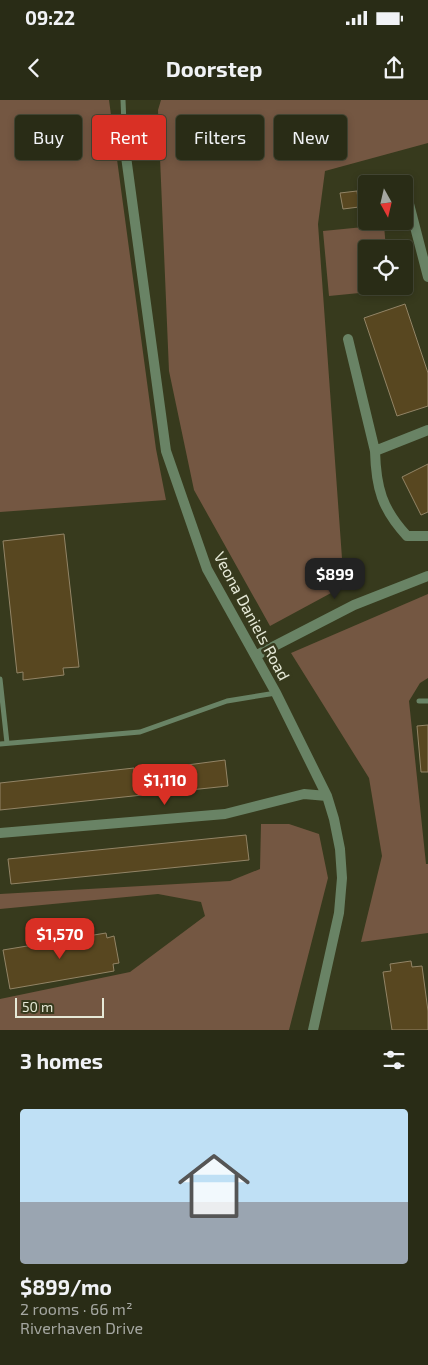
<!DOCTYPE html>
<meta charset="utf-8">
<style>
:root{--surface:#292c16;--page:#353823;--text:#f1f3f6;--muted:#a5a7a1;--line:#454835;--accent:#d93025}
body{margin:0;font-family:"Exo 2",sans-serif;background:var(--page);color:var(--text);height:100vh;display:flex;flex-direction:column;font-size:19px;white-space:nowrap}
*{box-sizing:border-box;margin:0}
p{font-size:16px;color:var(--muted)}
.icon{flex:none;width:28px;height:28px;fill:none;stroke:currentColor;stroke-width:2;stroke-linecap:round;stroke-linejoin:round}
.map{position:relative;height:930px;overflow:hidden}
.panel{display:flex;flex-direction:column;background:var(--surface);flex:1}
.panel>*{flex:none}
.hud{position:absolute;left:15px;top:15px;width:399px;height:45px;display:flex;gap:10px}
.needle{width:32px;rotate:172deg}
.fabs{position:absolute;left:358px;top:75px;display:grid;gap:10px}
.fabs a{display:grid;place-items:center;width:55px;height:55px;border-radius:5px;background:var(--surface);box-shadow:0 2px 8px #0003,0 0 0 1px var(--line);font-size:25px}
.scale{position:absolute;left:15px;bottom:12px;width:89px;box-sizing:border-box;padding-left:5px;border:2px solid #e6e9d7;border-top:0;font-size:14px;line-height:18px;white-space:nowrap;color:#e6e9d7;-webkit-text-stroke:4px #373a1d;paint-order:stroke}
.price{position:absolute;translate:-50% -42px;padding:0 11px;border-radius:10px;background:var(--accent);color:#fff;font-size:16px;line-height:32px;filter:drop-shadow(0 1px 2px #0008)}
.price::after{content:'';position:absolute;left:50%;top:30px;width:15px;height:11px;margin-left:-8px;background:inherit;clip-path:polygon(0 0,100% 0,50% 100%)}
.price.current{background:#222;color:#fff}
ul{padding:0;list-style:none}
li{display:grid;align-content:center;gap:10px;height:265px;padding:0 20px}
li+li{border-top:1px solid var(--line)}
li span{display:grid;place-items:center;height:155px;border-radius:5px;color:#555}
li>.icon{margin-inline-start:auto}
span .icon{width:90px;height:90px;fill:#fffc;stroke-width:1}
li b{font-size:21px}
h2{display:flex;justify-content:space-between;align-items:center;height:60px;padding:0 20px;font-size:21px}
.pill{padding:0 18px;border-radius:5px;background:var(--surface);box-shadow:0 2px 8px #0003,0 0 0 1px var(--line);font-size:18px;line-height:45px}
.pill.current{background:var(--accent);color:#fff}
.status{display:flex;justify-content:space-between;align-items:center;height:35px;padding:0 25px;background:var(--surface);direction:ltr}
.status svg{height:14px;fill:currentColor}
header{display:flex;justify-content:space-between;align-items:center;height:65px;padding:0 20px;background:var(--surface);font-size:22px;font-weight:700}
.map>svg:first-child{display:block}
.green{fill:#745742}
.building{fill:#584720;stroke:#928466}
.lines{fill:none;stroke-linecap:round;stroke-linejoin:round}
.service{stroke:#698365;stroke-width:5}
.minor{stroke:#698365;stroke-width:10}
.labels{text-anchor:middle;stroke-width:5;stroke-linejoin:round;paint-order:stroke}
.street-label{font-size:16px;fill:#e6e9d7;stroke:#373a1d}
</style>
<div class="status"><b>09:22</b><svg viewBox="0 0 49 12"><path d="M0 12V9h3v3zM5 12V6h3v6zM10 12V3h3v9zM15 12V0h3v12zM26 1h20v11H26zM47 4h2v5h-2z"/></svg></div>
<header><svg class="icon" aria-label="back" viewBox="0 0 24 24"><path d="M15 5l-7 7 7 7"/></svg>Doorstep<svg class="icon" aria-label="share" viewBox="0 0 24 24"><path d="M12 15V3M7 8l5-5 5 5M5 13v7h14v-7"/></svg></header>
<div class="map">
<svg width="428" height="930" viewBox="0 0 428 930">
<rect width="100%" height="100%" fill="#373a1d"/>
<path class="green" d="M0,0H109L156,349L166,400L0,412Z
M161,0H428V43L325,71L318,124L344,486L270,526L194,390L169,271L158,10Z
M384,125L386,149H366V186H390V190L329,196L323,131Z
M428,494V578L420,583L409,601L426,764H428V833L361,842L382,756L369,678L291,553Z
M261,724H289L319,734L328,778L289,930H0V899L130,872L205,816L201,802L158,794L0,809V794L230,781L260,769Z"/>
<path class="building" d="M357,91L359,107L343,109L340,93Z
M405,204L428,273V306L397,316L364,218Z
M428,364V412L421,415L402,377Z
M64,434L79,567L63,568L64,575L23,580V572L17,573L3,441Z
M428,625V672H421L417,626Z
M225,660L228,686L0,710V683L134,668V672Z
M246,735L249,760L11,784L8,759Z
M106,833L107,838L114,836L119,863L113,864L114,871L10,889L3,850Z
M411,861L412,867L422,866L428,911V930H392L383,872L391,871L390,864Z"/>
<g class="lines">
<path class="service" d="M123,0L125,49
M0,579L7,643
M419,601H428
M0,644L140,632L227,601L276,593"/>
<path class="minor" d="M125,49L166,351L207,469L276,593L327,696L334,719L340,749L342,778L339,813L313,930
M404,95L408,100L428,177
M365,98H366
M348,239L375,351L428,330
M375,351C376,388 382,409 407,436H428
M257,555L354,505L428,476
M0,733L225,714L304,694L327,696"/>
</g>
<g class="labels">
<g class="street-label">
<text transform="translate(252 516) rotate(62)" y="6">Veona Daniels Road</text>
</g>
</g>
</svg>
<div class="fabs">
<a><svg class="needle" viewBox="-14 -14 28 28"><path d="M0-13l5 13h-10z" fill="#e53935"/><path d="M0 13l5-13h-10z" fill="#a5a7a1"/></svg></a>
<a><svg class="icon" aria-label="locate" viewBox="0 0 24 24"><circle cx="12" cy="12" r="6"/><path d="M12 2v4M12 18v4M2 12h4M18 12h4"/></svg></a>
</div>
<div class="scale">50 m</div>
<b class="price current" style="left:335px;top:500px">$899</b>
<b class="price" style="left:165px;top:706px">$1,110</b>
<b class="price" style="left:60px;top:860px">$1,570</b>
<div class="hud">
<a class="pill">Buy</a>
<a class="pill current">Rent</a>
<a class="pill">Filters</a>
<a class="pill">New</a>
</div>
</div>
<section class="panel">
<h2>3 homes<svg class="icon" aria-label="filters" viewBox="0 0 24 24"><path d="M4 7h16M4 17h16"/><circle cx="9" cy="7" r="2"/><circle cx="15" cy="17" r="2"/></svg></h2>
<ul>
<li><span style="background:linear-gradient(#bfe0f5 60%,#9aa5b1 0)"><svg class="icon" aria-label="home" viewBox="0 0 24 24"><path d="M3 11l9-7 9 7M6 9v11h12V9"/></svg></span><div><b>$899/mo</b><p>2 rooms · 66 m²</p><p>Riverhaven Drive</p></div></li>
</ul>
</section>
